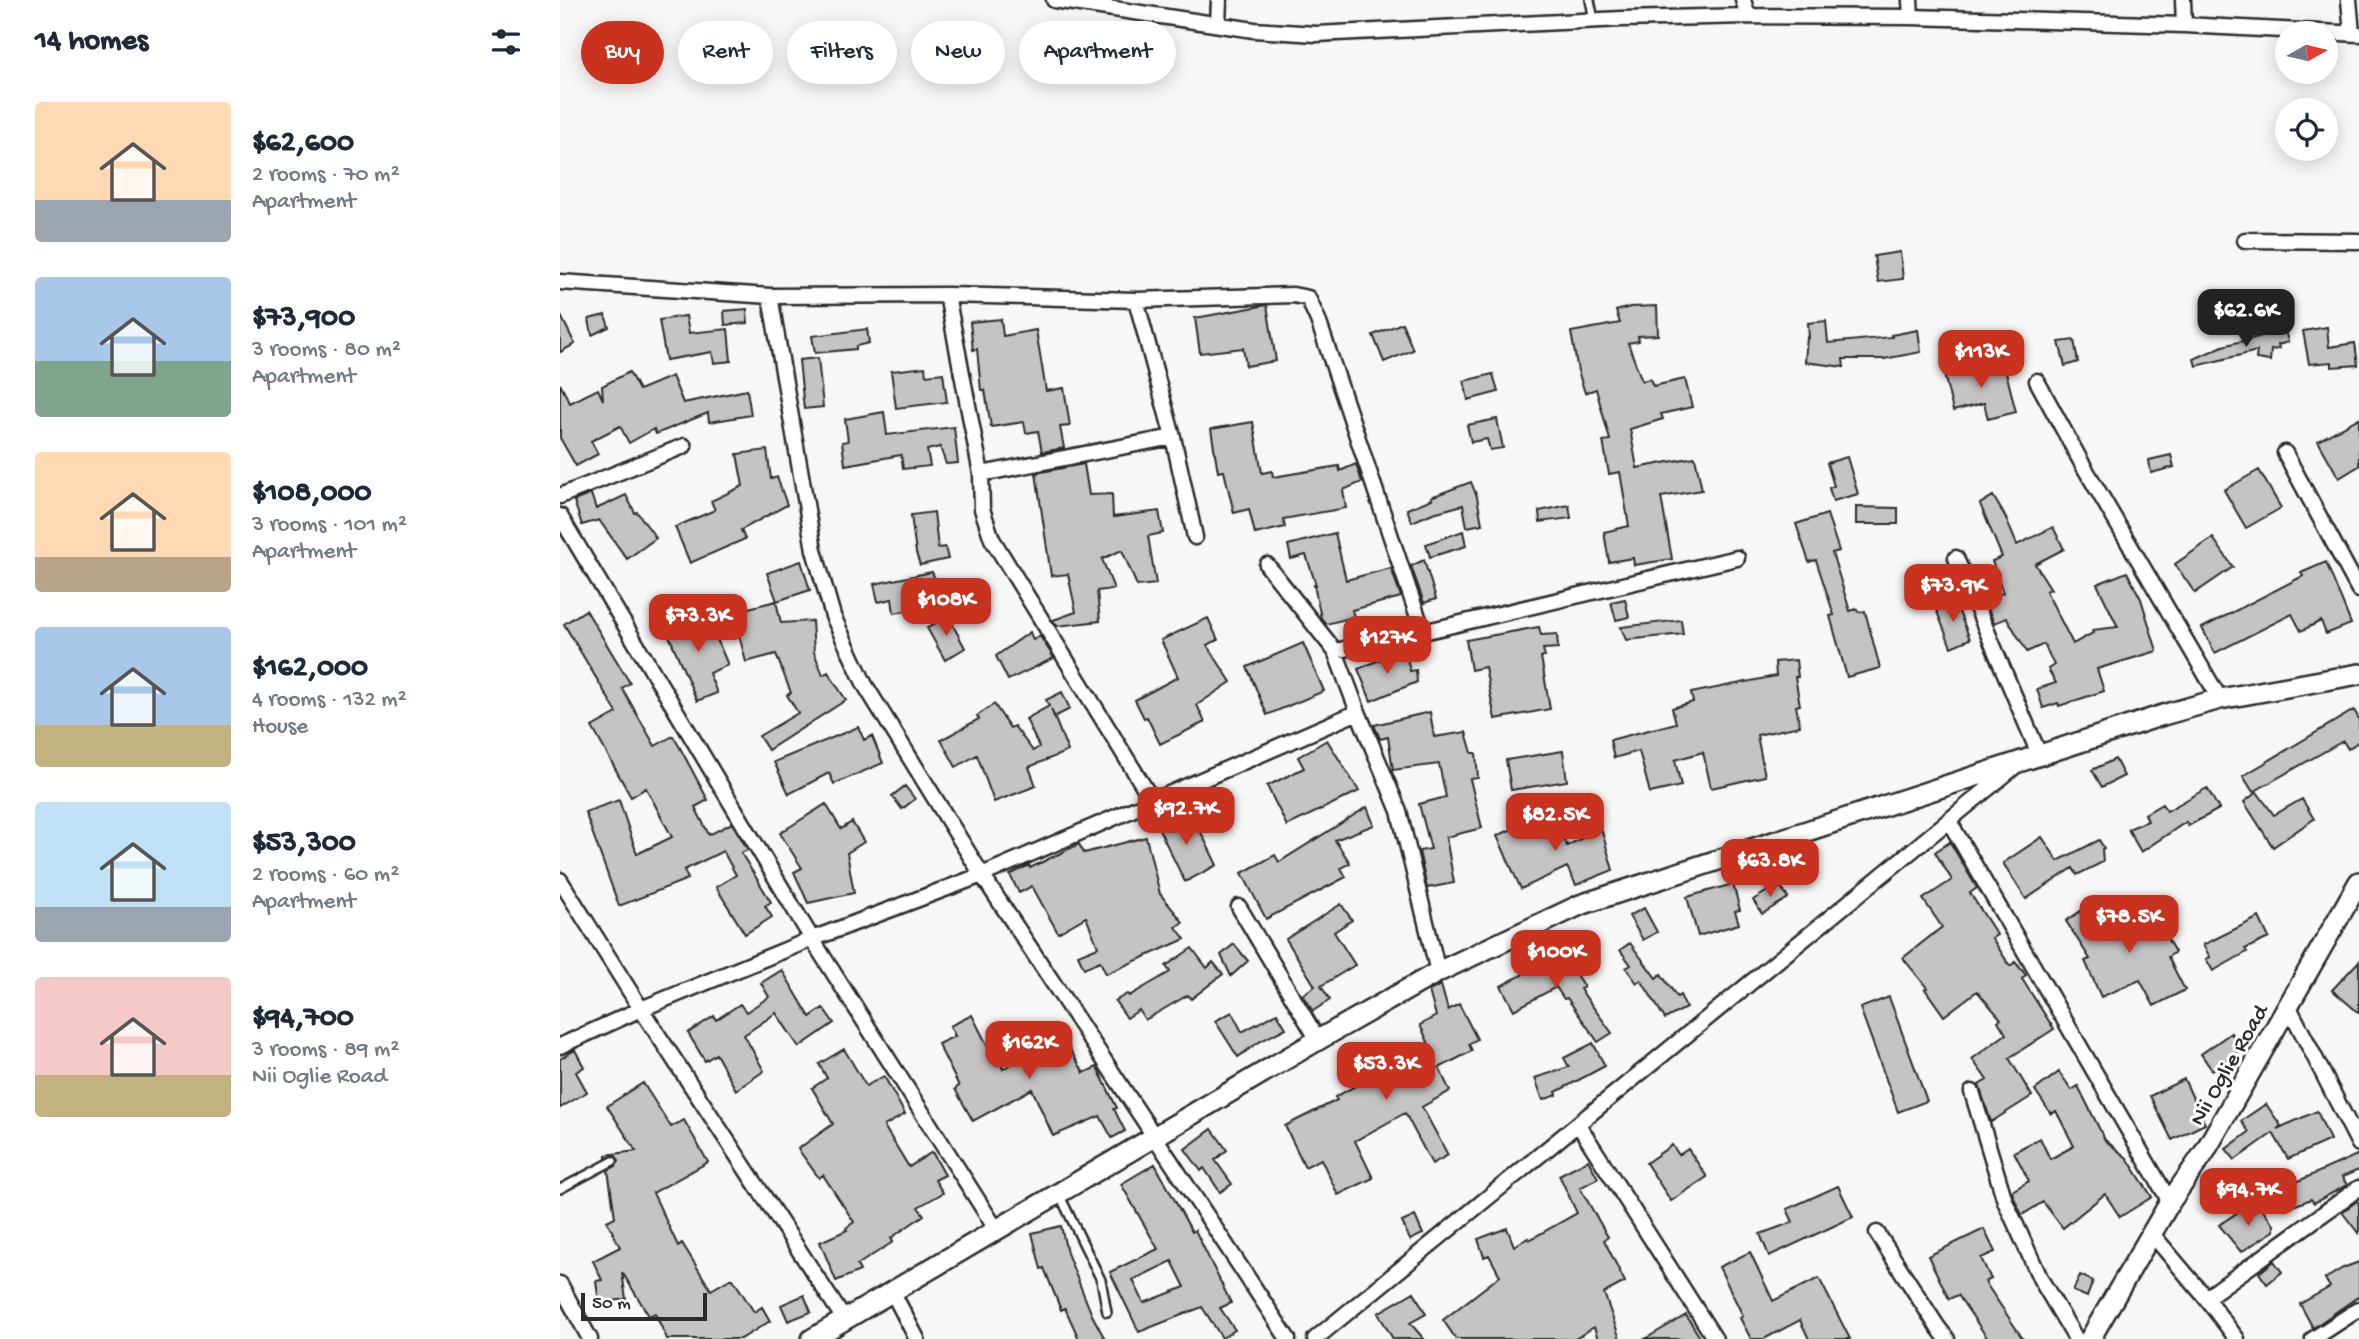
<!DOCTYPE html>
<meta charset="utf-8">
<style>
:root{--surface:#fff;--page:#f2f2f3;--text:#1f2937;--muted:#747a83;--accent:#c8321e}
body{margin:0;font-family:"Gochi Hand",sans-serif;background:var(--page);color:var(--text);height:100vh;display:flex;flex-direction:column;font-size:26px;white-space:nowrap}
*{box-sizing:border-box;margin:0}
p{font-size:23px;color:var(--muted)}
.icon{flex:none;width:38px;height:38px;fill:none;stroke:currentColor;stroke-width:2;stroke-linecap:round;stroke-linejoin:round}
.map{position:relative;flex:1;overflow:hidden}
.drawer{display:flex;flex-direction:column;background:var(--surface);width:560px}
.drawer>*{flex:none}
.hud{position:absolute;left:21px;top:21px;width:665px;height:63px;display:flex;gap:14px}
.needle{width:46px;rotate:82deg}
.tools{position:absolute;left:1715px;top:21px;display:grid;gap:14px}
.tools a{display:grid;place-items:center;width:63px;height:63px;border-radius:50%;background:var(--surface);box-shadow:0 4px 18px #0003;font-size:35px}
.scale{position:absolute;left:21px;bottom:18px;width:126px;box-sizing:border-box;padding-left:7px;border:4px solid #2b2b2b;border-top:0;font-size:19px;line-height:24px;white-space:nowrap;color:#2b2b2b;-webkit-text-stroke:5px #fff;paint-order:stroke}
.price{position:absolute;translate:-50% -60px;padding:0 16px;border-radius:14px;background:var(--accent);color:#fff;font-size:23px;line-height:46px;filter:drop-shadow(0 2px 4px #0008)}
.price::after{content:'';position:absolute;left:50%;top:42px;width:21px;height:16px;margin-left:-10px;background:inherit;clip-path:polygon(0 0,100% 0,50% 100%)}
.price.current{background:#222;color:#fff}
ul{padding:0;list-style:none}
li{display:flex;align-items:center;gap:21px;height:175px;padding:0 35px}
li span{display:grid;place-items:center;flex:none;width:196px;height:140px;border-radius:7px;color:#555}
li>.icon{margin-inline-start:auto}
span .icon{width:84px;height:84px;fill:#fffc;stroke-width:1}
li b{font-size:30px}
h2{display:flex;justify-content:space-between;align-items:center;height:84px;padding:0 35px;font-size:30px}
.tag{padding:0 24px;border-radius:32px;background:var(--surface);box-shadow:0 4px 18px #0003;font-size:24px;line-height:63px}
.tag.current{background:var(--accent);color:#fff}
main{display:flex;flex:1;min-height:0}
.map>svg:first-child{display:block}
.building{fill:#c4c4c4;stroke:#2b2b2b;stroke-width:2;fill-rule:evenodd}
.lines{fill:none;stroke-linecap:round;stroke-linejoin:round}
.lane-casing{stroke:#2b2b2b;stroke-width:12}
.street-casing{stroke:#2b2b2b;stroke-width:19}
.secondary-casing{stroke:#2b2b2b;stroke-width:24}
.lane{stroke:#fff;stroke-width:7}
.street{stroke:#fff;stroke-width:14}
.secondary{stroke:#fff;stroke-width:19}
.labels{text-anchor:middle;stroke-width:6;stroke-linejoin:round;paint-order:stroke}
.street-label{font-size:23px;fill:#2b2b2b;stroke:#fff}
</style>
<main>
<section class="drawer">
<h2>14 homes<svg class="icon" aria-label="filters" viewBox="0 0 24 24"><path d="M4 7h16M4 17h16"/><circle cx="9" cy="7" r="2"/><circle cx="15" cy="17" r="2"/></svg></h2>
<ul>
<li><span style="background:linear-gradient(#ffd9b3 70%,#9aa5b1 0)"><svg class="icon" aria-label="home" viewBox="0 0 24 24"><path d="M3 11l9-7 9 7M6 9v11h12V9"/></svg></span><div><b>$62,600</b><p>2 rooms · 70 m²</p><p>Apartment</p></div></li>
<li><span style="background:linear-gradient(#a9c7e8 60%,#7fa58c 0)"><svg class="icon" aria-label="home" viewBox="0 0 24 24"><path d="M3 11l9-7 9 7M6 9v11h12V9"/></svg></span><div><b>$73,900</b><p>3 rooms · 80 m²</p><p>Apartment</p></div></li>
<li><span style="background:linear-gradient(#ffd9b3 75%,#b9a48a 0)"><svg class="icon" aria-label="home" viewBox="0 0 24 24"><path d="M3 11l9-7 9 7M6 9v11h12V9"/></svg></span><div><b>$108,000</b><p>3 rooms · 101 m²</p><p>Apartment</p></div></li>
<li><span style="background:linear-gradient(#a9c7e8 70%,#c2b280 0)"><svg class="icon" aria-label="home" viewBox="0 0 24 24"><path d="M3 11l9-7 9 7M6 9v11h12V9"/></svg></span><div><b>$162,000</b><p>4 rooms · 132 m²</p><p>House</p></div></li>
<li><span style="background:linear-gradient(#bfe0f5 75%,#9aa5b1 0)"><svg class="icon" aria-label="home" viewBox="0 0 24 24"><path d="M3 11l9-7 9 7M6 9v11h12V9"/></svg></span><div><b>$53,300</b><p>2 rooms · 60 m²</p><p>Apartment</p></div></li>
<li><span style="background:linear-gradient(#f6c9c9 70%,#c2b280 0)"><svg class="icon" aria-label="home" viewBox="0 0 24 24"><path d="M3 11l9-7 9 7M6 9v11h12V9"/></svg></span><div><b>$94,700</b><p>3 rooms · 89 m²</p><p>Nii Oglie Road</p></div></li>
</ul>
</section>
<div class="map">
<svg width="1799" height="1339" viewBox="0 0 1799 1339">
<rect width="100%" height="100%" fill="#f7f7f7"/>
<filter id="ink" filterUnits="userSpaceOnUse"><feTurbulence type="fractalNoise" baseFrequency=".0143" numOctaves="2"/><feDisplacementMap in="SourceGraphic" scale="14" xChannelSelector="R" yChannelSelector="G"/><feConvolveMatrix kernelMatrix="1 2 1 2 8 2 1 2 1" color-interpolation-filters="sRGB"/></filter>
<g filter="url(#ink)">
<path class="building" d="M1340,252L1343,279L1318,282L1314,256Z
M707,305L716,361L686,366L683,348L640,353L635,318Z
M1097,306L1098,335L1078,336L1079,341L1068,343L1082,381L1090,379L1093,386L1125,379L1132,407L1101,414L1103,419L1070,429L1077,468L1135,457L1142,490L1101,497L1112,559L1074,565L1073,558L1049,562L1044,532L1069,526L1060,472L1049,474L1043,441L1050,440L1036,389L1025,393L1018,371L1011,332L1060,323L1056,311L1070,307Z
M187,309L188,323L165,325L164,311Z
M0,314L15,344L0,352Z
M45,315L49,327L32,335L29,319Z
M126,316L129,333L168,329L171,361L154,363L152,352L106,360L99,320Z
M441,319L443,336L476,330L486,391L504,388L510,426L500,427L504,448L482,452L478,431L466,433L464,422L431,427L425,390H421L417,349L413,350L410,322Z
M1266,321L1268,343L1332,337L1331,335L1358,330L1361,352L1324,359H1283L1284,367L1245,362L1247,337L1249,338L1248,323Z
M842,323L853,350L824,362L813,335Z
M1767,327L1769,347L1795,343L1798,365L1772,367V362L1749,364L1743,331Z
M307,329L309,343L296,346V349L255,353L252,336Z
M1725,330L1728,342L1718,345L1719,349L1711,350L1710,361L1696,359L1697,351L1636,366L1634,359L1663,346Z
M1514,340L1518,362L1505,366L1499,342Z
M258,358L263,407L244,409L239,360Z
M1424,364L1426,373L1445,368L1456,412L1428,419L1424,403L1393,411L1384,374Z
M365,367L366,375L383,373L387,402L336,408L331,371Z
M69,372L79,390L112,376L123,403L187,390L191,415L149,422L148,413L96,434L94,429L69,443L60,426L31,441L38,454L16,466L0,438V384L10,403L38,389L43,400L42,386Z
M933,374L938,392L908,400L904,381Z
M324,412L327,435L394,427L398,463L386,464L380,447L367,450L370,466L343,469L341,455L285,465L282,442L288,441L285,419Z
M1799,418V466L1779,478L1758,441Z
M937,419L943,448L930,450L927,439L911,442L907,425Z
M693,422L702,473L712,471L713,477L779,466L780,471L796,464L802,482L783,490L786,508L723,519L725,527L695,534L689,509L674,513L664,471L658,472L651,429Z
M207,450L211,479L217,477L227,505L181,530L185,539L130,563L115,527L155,510L151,501L183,486L177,454Z
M1611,455L1614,467L1591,473L1589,460Z
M1287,457L1298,494L1273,501L1269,488L1274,486L1267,463Z
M524,464L529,495L552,494L553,517L599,511L603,533L588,536L596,584L577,586L562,550L542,559L554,589L537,591L540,621L497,626L493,620L516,612L508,574L491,576L476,473Z
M1699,470L1721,508L1686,528L1664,490Z
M911,482L917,497L922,524L907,527L903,505L873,513L852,522L847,509L872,499L871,497Z
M31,494L36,509L66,495L75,513L77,512L96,538L67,559L39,520L22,525L14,501Z
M1433,496L1445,516L1457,545L1493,527L1504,549L1475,564L1491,589L1486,591L1513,644L1533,633L1532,630L1558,627L1537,584L1567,572L1581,599L1597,651L1537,669L1544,691L1499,706L1498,703L1483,708L1477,689L1496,683L1488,669L1494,665L1484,644L1467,652L1447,618L1434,623L1424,600L1443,593L1432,561L1442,557L1420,504Z
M1009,505L1011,518L980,522L979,511Z
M1296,507L1338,508V524H1296Z
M374,512L378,548L385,547L388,559L360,565L356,553L351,515Z
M1267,514L1279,551L1272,553L1290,611L1297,609L1298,612L1305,611L1320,668L1287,677L1270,616L1274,615L1256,560L1249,562L1236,524Z
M903,531L906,546L870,557L866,544Z
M775,533L786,580L831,568L841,597L792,610L794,617L766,624L761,618L754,585H756L746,555L731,559L728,545Z
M1653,538L1673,567L1635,593L1615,564Z
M864,560L876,599L864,603L851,566Z
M241,561L250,590L217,601L207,573Z
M1766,562L1791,624L1766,634L1761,621L1741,631L1732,614L1655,653L1642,628L1743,576L1741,573Z
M372,572L385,603L334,613L332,599L318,602L314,584Z
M1065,599L1069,617L1056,620L1051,602Z
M216,601L221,623L252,621L254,652L263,675L268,672L286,700L208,750L199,736L238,713L227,695L231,693L216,654L186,662L173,612Z
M1395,602L1410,639L1391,647L1376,609Z
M26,610L70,683L62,688L95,746L113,736L119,746L148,800L135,807L149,835L172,823L188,850L181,853L211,902L205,906L212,917L185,934L156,887L176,875L163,851L124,870L128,879L59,906L25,812L59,800L77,854L112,837L86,788L71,797L32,727L57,713L4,624Z
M140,614L149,634L154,632L168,665L149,673L157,693L137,701L106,629Z
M388,616L405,648L385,660L367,628Z
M648,618L658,640L647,645L671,682L637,705L645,722L600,744L587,717L584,718L575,700L618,677L601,640Z
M1121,620L1123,634L1066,640L1061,627Z
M979,627L981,635L997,634L998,648L983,649L985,657H981L990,709L935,719L925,667L911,670L906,640Z
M470,632L473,640L480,636L494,658L448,680L436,656Z
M743,643L764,691L707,715L687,667Z
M846,654L850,671L856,670L857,682L811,701L798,669L826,657Z
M1236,660L1238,677H1235L1240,705L1236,706L1240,726L1197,735L1205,776L1151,788L1143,752L1115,760L1121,786L1090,793L1079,751L1054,758L1050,740L1116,723L1112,708L1133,702L1131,693L1216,676L1215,662Z
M502,692L510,709L494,717L491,709L508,751L469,767L476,786L434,802L417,755L396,767L381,740L419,719L417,716L434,704L450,728L454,726L473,751L479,747L466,719L489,706L486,700Z
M1794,710L1799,719V741L1788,749L1783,741L1693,792L1683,776Z
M870,712L874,737L906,732L912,753H916L918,778L910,779L922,828L886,837L894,883L867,888L859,851L871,849L859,804L886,797L879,764L833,770L828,737L820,739L814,725Z
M298,727L304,740L312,736L323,763L274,784L269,773L229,794L214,762Z
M767,740L799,791L727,826L707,786L744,768L738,757Z
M1003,751L1007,781L951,790L946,760Z
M1555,759L1564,776L1542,787L1532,770Z
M345,786L355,799L342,809L332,796Z
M1647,788L1659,809L1628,826L1626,822L1581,852L1568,829L1588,821L1585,814L1602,804L1607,811Z
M1697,792L1714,815L1742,799L1754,819L1713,847L1684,802Z
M266,804L281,829L292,822L304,842L287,853L294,893L248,903L234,872L242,868L220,833Z
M807,807L814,825L775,840L790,863L781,868L786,877L706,919L682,873L715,855L719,862Z
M604,808L618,831L636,822L657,865L625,882L592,815Z
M993,818L1007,846L1028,835L1024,822L1038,818L1053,870L1016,885L1007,867L961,889L937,836L971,820L974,828Z
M586,837L600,894L623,922L616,927L625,939L546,974L540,961L524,968L518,955L538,947L526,917L498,933L472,886L459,893L450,875L469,865L470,868L519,844L524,853Z
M1482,837L1498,861L1539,840L1544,848L1542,849L1543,862L1517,875L1513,868L1466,899L1443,863Z
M1390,842L1417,888L1410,893L1437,935L1432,938L1450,966L1455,962L1466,975L1462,979L1494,1029L1449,1058L1472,1096L1431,1122L1419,1085L1427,1080L1412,1059L1446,1034L1438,1021L1441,1019L1417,991L1384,1016L1365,989L1367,988L1343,958L1382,927L1363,899L1392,880L1375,852Z
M1173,884L1180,910L1175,911L1179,924L1138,936L1127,897Z
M1219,884L1228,898L1202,914L1193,900Z
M781,904L792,920L774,932L795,965L761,986L770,1000L753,1011L742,995L755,986L726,939Z
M1588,906L1615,952L1608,957L1625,990L1594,1006L1580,980L1541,997L1525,961L1530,959L1506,921L1525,908L1541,934Z
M1084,908L1097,932L1083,940L1069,916Z
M1699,917L1709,938L1685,949L1687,952L1653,971L1646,959L1650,957L1643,945Z
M1070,943L1096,978L1101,974L1117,997L1120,995L1126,1008L1105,1019L1081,980L1077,983L1066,968L1071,965L1060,950Z
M674,944L688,961L671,976L661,955Z
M632,948L647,968L653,962L663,974L631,999L628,995L585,1020L579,1010L567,1018L555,1001L567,994L569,996L610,972L606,966Z
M999,948L1024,987L1020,989L1052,1033L1038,1042L1007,998L1004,999L996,987L954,1010L941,986L982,964L980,961Z
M1799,961V1013L1772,990Z
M222,970L250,1017L263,1008L274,1023L239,1047L216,1013L184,1035L204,1071L176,1090L156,1054L145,1061L128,1033L154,1016L156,1020L180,1004L186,1012L209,997L201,983Z
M881,985L888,1010L899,1004L917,1039L909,1044L912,1051L879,1068L890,1091L862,1107L888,1155L872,1164L845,1113L795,1141L813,1178L778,1195L761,1159L745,1167L725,1126L777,1100L775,1097L835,1064L834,1061L869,1044L860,1025L876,1016L869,991Z
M1329,997L1367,1101L1338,1112L1300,1008Z
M672,1012L682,1032L717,1013L726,1028L699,1042L678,1057L655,1021Z
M412,1015L437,1065L440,1063L443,1069L497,1036H502L524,1073L537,1067L557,1108L554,1109L565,1131L552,1138L540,1116L493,1136L472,1089L413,1121L395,1089L399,1086L378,1044L395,1036L390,1026Z
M1671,1033L1682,1049L1652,1070L1641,1054Z
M1033,1043L1045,1066L996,1092L997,1095L983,1100L975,1078L1009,1067L1004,1058Z
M284,1049L306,1086L324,1076L345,1114L324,1126L349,1167L372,1152L385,1175L375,1180L383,1193L358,1207L364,1215L331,1238L333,1242L297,1265L300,1271L276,1281L260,1242L287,1230L286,1228L294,1222L263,1175L259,1178L238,1149L273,1124L252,1088L267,1078L259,1064Z
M15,1050L24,1067L16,1072L27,1092L0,1108V1059Z
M1499,1072L1512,1090L1518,1086L1545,1140L1567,1158L1592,1197L1560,1217L1545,1194L1503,1228L1483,1202L1462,1215L1454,1198L1452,1191L1469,1181L1454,1152L1480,1138L1490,1159L1514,1146L1496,1111L1491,1114L1475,1090Z
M1624,1079L1645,1124L1612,1140L1590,1096Z
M83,1083L111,1127L124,1120L148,1162L93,1193L118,1246L122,1243L151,1290L170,1279H173L194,1312L202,1307L210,1321L181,1339H107L95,1313L89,1316L62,1272L66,1299L39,1303L36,1281L42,1280L33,1261L60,1247L47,1221L55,1217L48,1170L56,1166L59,1161L56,1156L46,1158V1155L76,1151L47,1106Z
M1706,1104L1721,1126L1717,1129L1757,1111L1770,1140L1728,1159L1713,1133L1675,1160L1666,1149L1689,1132L1681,1121Z
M652,1129L667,1150L655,1160L672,1184L660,1192L644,1168L641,1171L625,1149Z
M1112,1145L1119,1155L1128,1149L1147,1177L1111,1201L1086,1163Z
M1799,1154V1170L1782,1177L1787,1185L1754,1203L1751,1199L1726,1209L1718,1190Z
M1028,1160L1038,1178L1020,1188L1048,1237L1044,1240L1065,1282L1044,1293L1060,1339H1038L1034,1327L1015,1339H896L883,1320L940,1276L929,1255L924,1257L918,1239L947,1228L954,1246L968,1238L969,1240L1017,1213L999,1175Z
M595,1164L632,1232L635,1230L671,1303L660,1308L675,1330L662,1338L642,1307L579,1332L550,1272L598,1249L561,1184ZM612,1261L625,1287L584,1303L573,1280Z
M1278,1186L1293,1217L1209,1256L1200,1234L1233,1222L1227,1209Z
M1797,1201L1799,1204V1234L1782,1212Z
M1701,1207L1714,1225V1231L1681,1252L1659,1225L1681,1210L1685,1216Z
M855,1216L863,1234L850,1240L842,1222Z
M501,1226L507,1253L532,1315L545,1339H519L505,1308L501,1310L484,1268L481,1269L472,1233Z
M1424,1229L1435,1252L1421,1258L1431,1279L1425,1282L1463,1339H1428L1398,1295L1389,1299L1368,1256Z
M1190,1252L1213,1301L1259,1278L1290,1339H1249L1240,1320L1204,1339H1191L1180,1318L1183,1316L1159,1267Z
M1714,1261L1722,1272L1707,1284L1699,1273Z
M1799,1262V1296L1753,1328L1740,1304L1770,1287L1765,1279L1783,1268Z
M1520,1275L1533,1281L1527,1297L1513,1291Z
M854,1292L866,1314L850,1323L864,1339H833L818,1313Z
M244,1295L251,1312L228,1321L221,1305Z
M1126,1315L1141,1339H1085Z"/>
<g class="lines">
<g class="lane-casing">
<path id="lane" d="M1030,0L1034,20
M0,1189L53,1161
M500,1196L541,1280L547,1312"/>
</g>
<g class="street-casing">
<path id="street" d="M494,0L694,30L756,34L1062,19L1188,16
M1183,0L1188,16L1351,17L1624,25L1799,34
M1350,0L1351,17
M1623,0L1624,25
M1789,0L1792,33
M658,24L659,0
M1685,240L1799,241
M0,282L210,296L387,295L421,474L422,509L432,539L592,800
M387,295L576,300L733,295L748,298L758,320L863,632L775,651
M210,296L254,550L273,616L305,685L422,875L728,1339
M576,300L613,437L635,537
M1477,381L1520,460L1660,699
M1725,453L1799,590
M421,474L613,437
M0,496L124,446
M0,516L252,939L422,875L798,712L839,811L878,972
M1396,558L1479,754
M707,565L775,651L798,712
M863,632L1177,558
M1389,821L1610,1202
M0,880L81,1009L284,1319
M679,907L758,1040
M1729,1007L1799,1144
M0,1046L81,1009L252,939L436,1229
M1412,1092L1445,1201L1481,1280L1516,1339
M1018,1124L1155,1339
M1317,1233L1377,1326L1387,1339
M1592,1234L1646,1298L1677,1339
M0,1284L30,1339
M332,1291L357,1339
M1646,1298L1799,1188
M755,1339L1453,768
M1753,1339L1799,1309"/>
</g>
<g class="secondary-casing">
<path id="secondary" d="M252,1339L758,1040L878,972L1020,905L1603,715L1660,699L1799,674
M1530,1339L1610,1202L1644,1153L1799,882"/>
</g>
<use href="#lane" class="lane"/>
<use href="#street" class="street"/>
<use href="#secondary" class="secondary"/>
</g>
</g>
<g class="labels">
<g class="street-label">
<text transform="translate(1667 1064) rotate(-60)" y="8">Nii Oglie Road</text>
</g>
</g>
</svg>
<div class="tools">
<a><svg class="needle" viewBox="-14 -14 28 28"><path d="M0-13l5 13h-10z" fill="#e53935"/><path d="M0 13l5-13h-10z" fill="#747a83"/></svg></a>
<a><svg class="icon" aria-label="locate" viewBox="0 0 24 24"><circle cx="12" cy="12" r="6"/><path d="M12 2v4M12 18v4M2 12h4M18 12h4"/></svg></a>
</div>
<div class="scale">50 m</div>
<b class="price current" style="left:1686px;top:349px">$62.6K</b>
<b class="price" style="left:1421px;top:390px">$113K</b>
<b class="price" style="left:1393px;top:624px">$73.9K</b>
<b class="price" style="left:386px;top:638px">$108K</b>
<b class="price" style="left:138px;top:654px">$73.3K</b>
<b class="price" style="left:827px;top:676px">$127K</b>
<b class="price" style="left:626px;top:847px">$92.7K</b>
<b class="price" style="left:995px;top:853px">$82.5K</b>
<b class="price" style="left:1210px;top:899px">$63.8K</b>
<b class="price" style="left:1569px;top:955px">$78.5K</b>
<b class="price" style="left:996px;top:990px">$100K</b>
<b class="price" style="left:469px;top:1081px">$162K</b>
<b class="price" style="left:826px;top:1102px">$53.3K</b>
<b class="price" style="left:1688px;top:1228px">$94.7K</b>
<div class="hud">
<a class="tag current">Buy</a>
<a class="tag">Rent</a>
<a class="tag">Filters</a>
<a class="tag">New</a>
<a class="tag">Apartment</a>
</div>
</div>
</main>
